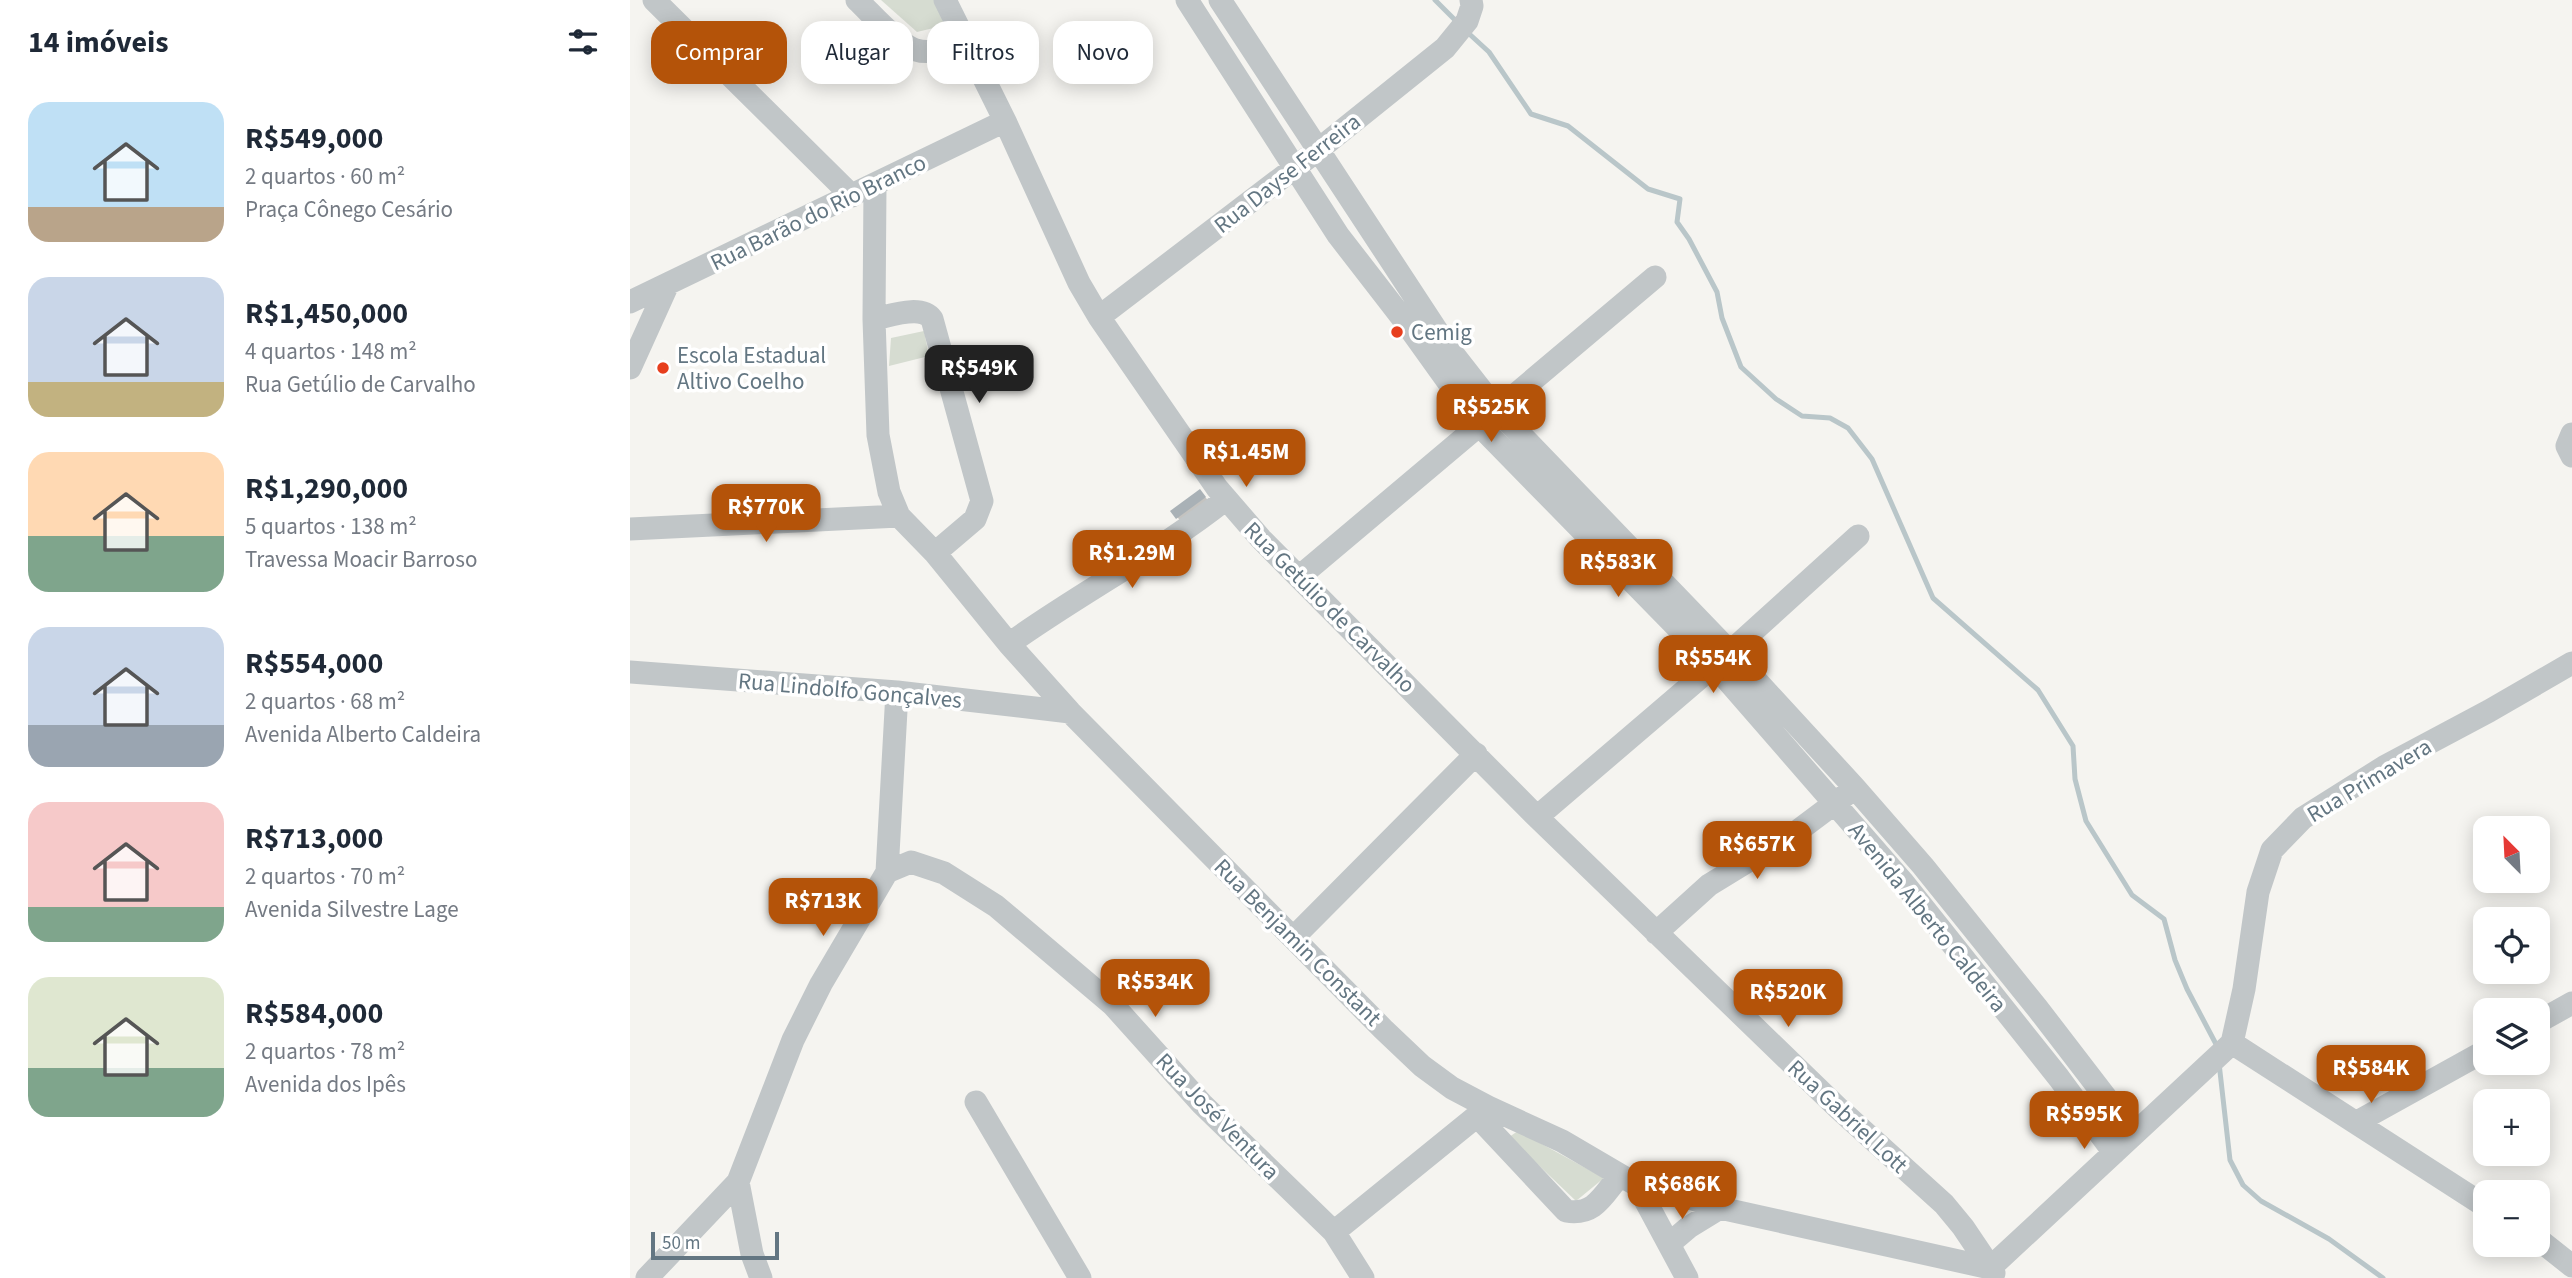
<!DOCTYPE html>
<html lang="pt">
<meta charset="utf-8">
<style>
:root{--surface:#fff;--page:#f2f2f3;--text:#1f2937;--muted:#747a83;--accent:#b45309}
body{margin:0;font-family:"Source Sans 3",sans-serif;background:var(--page);color:var(--text);height:100vh;display:flex;flex-direction:column;font-size:26px;white-space:nowrap}
*{box-sizing:border-box;margin:0}
p{font-size:23px;color:var(--muted)}
.icon{flex:none;width:38px;height:38px;fill:none;stroke:currentColor;stroke-width:2;stroke-linecap:round;stroke-linejoin:round}
.map{position:relative;flex:1;overflow:hidden}
.side{display:flex;flex-direction:column;background:var(--surface);width:630px}
.side>*{flex:none}
.hud{position:absolute;left:21px;top:21px;width:665px;height:63px;display:flex;gap:14px}
.needle{width:46px;rotate:336deg}
.tools{position:absolute;left:1843px;top:816px;display:grid;gap:14px}
.tools a{display:grid;place-items:center;width:77px;height:77px;border-radius:14px;background:var(--surface);box-shadow:0 4px 18px #0003;font-size:35px}
.scale{position:absolute;left:21px;bottom:18px;width:128px;box-sizing:border-box;padding-left:7px;border:4px solid #637682;border-top:0;font-size:19px;line-height:24px;white-space:nowrap;color:#637682;-webkit-text-stroke:5px #fff;paint-order:stroke}
.price{position:absolute;translate:-50% -60px;padding:0 16px;border-radius:14px;background:var(--accent);color:#fff;font-size:23px;line-height:46px;filter:drop-shadow(0 2px 4px #0008)}
.price::after{content:'';position:absolute;left:50%;top:42px;width:21px;height:16px;margin-left:-10px;background:inherit;clip-path:polygon(0 0,100% 0,50% 100%)}
.price.active{background:#222;color:#fff}
ul{padding:0;list-style:none}
li{display:flex;align-items:center;gap:21px;height:175px;padding:0 28px}
li span{display:grid;place-items:center;flex:none;width:196px;height:140px;border-radius:21px;color:#555}
li>.icon{margin-inline-start:auto}
span .icon{width:84px;height:84px;fill:#fffc;stroke-width:1}
li b{font-size:30px}
h2{display:flex;justify-content:space-between;align-items:center;height:84px;padding:0 28px;font-size:30px}
.tag{padding:0 24px;border-radius:21px;background:var(--surface);box-shadow:0 4px 18px #0003;font-size:24px;line-height:63px}
.tag.active{background:var(--accent);color:#fff}
main{display:flex;flex:1;min-height:0}
.map>svg:first-child{display:block}
.park{fill:#d6dcd1}
.shadow{fill:#0003}
.lines{fill:none;stroke-linecap:round;stroke-linejoin:round}
.stream{stroke:#b9c6c9;stroke-width:5}
.building{fill:#a9b1b6}
.minor{stroke:#c1c6c8;stroke-width:23}
.poi-dot{fill:#e73f1e;stroke:#fff;stroke-width:2.5}
.labels{text-anchor:middle;stroke-width:7;stroke-linejoin:round;paint-order:stroke}
.street-label{font-size:23px;fill:#637682;stroke:#fff}
.poi-label{font-size:23px;fill:#637682;stroke:#fff;text-anchor:start}
</style>
<main>
<section class="side">
<h2>14 imóveis<svg class="icon" aria-label="filters" viewBox="0 0 24 24"><path d="M4 7h16M4 17h16"/><circle cx="9" cy="7" r="2"/><circle cx="15" cy="17" r="2"/></svg></h2>
<ul>
<li><span style="background:linear-gradient(#bfe0f5 75%,#b9a48a 0)"><svg class="icon" aria-label="home" viewBox="0 0 24 24"><path d="M3 11l9-7 9 7M6 9v11h12V9"/></svg></span><div><b>R$549,000</b><p>2 quartos · 60 m²</p><p>Praça Cônego Cesário</p></div></li>
<li><span style="background:linear-gradient(#c9d6e8 75%,#c2b280 0)"><svg class="icon" aria-label="home" viewBox="0 0 24 24"><path d="M3 11l9-7 9 7M6 9v11h12V9"/></svg></span><div><b>R$1,450,000</b><p>4 quartos · 148 m²</p><p>Rua Getúlio de Carvalho</p></div></li>
<li><span style="background:linear-gradient(#ffd9b3 60%,#7fa58c 0)"><svg class="icon" aria-label="home" viewBox="0 0 24 24"><path d="M3 11l9-7 9 7M6 9v11h12V9"/></svg></span><div><b>R$1,290,000</b><p>5 quartos · 138 m²</p><p>Travessa Moacir Barroso</p></div></li>
<li><span style="background:linear-gradient(#c9d6e8 70%,#9aa5b1 0)"><svg class="icon" aria-label="home" viewBox="0 0 24 24"><path d="M3 11l9-7 9 7M6 9v11h12V9"/></svg></span><div><b>R$554,000</b><p>2 quartos · 68 m²</p><p>Avenida Alberto Caldeira</p></div></li>
<li><span style="background:linear-gradient(#f6c9c9 75%,#7fa58c 0)"><svg class="icon" aria-label="home" viewBox="0 0 24 24"><path d="M3 11l9-7 9 7M6 9v11h12V9"/></svg></span><div><b>R$713,000</b><p>2 quartos · 70 m²</p><p>Avenida Silvestre Lage</p></div></li>
<li><span style="background:linear-gradient(#dfe7d0 65%,#7fa58c 0)"><svg class="icon" aria-label="home" viewBox="0 0 24 24"><path d="M3 11l9-7 9 7M6 9v11h12V9"/></svg></span><div><b>R$584,000</b><p>2 quartos · 78 m²</p><p>Avenida dos Ipês</p></div></li>
</ul>
</section>
<div class="map">
<svg width="1942" height="1278" viewBox="0 0 1942 1278">
<rect width="100%" height="100%" fill="#f5f4f0"/>
<path class="park" d="M251,0H306L316,25L287,32Z
M294,331L299,356L259,366L261,338Z
M888,1131L974,1178L946,1201L879,1137Z"/>
<path class="shadow" d="M570,491L582,505L555,525L547,517Z"/>
<g class="lines">
<path class="stream" d="M805,0L828,23
M835,30L859,52L901,114L938,126L1018,189L1050,199L1047,222L1059,239L1087,292L1092,318L1111,367L1146,399L1172,416L1200,418L1218,428L1242,459L1303,598L1408,690L1443,746L1445,779L1456,821L1502,895L1534,919L1545,960L1557,989L1587,1046
M1589,1063L1600,1160L1613,1185L1631,1201L1699,1239L1753,1278"/>
</g>
<path class="building" d="M570,489L576,497L546,519L540,511Z"/>
<g class="lines">
<path class="minor" d="M24,0L222,196
M227,0C241,13 268,45 286,50C301,55 320,47 335,44
M315,0L375,121L449,283L469,317L587,488L631,539L907,817L1208,1108L1314,1204L1333,1227L1364,1273
M557,0L708,235L773,319L849,425L1084,665L1272,881L1429,1078L1484,1153
M590,0L817,346L867,410L1100,652L1225,788L1293,866L1408,1009L1504,1134
M245,186L244,319L248,435L259,492L269,516L305,553L379,644L440,712L753,1029L792,1066L822,1088L858,1107L932,1141L1007,1185L1042,1192L1090,1208L1360,1268L1602,1043
M0,302L375,121
M469,317L688,150L815,48L837,21L842,6L841,0
M244,319C260,316 291,304 302,319L352,501L345,519L305,553
M0,368L38,284
M1942,434L1937,446L1942,456
M0,529L269,516
M669,577L1025,277
M379,644C450,593 528,553 596,499
M0,672L267,692L440,712
M907,817L1100,652L1228,536
M257,872L281,862L314,873L366,906L483,1005L572,1104L704,1232L733,1278
M1026,933L1079,885L1169,830L1217,794
M664,937L846,754
M1908,1022L1942,1003
M1602,1043L1614,989L1628,892L1642,850L1673,818L1754,767L1859,711L1942,663
M1602,1043L1855,1206
M346,1102L450,1278
M847,1116L936,1211C965,1216 973,1195 990,1175
M1727,1122L1855,1051
M1007,1185L1057,1278
M704,1232L858,1107
M1908,1239L1942,1266
M1039,1244L1059,1227L1090,1208
M17,1278L108,1182
M131,1278L122,1254L108,1182L163,1040L191,984L257,872L267,692"/>
</g>
<g class="poi-dot">
<circle cx="767" cy="332" r="7"/>
<circle cx="33" cy="368" r="7"/>
</g>
<g class="labels">
<g class="street-label">
<text transform="translate(657 173) rotate(-38)" y="8">Rua Dayse Ferreira</text>
<text transform="translate(188 212) rotate(-26)" y="8">Rua Barão do Rio Branco</text>
<text transform="translate(700 607) rotate(45)" y="8">Rua Getúlio de Carvalho</text>
<text transform="translate(220 690) rotate(5)" y="8">Rua Lindolfo Gonçalves</text>
<text transform="translate(1739 780) rotate(-31)" y="8">Rua Primavera</text>
<text transform="translate(1298 917) rotate(51)" y="8">Avenida Alberto Caldeira</text>
<text transform="translate(668 942) rotate(45)" y="8">Rua Benjamin Constant</text>
<text transform="translate(588 1116) rotate(46)" y="8">Rua José Ventura</text>
<text transform="translate(1218 1116) rotate(43)" y="8">Rua Gabriel Lott</text>
</g>
<g class="poi-label">
<text x="781" y="340">Cemig</text>
<text x="47" y="363">Escola Estadual<tspan x="47" dy="26">Altivo Coelho</tspan></text>
</g>
</g>
</svg>
<div class="tools">
<a><svg class="needle" viewBox="-14 -14 28 28"><path d="M0-13l5 13h-10z" fill="#e53935"/><path d="M0 13l5-13h-10z" fill="#747a83"/></svg></a>
<a><svg class="icon" aria-label="locate" viewBox="0 0 24 24"><circle cx="12" cy="12" r="6"/><path d="M12 2v4M12 18v4M2 12h4M18 12h4"/></svg></a>
<a><svg class="icon" aria-label="layers" viewBox="0 0 24 24"><path d="M12 4l9 5-9 5-9-5zM3 14l9 5 9-5"/></svg></a>
<a>+</a>
<a>−</a>
</div>
<div class="scale">50 m</div>
<b class="price active" style="left:349px;top:405px">R$549K</b>
<b class="price" style="left:861px;top:444px">R$525K</b>
<b class="price" style="left:616px;top:489px">R$1.45M</b>
<b class="price" style="left:136px;top:544px">R$770K</b>
<b class="price" style="left:502px;top:590px">R$1.29M</b>
<b class="price" style="left:988px;top:599px">R$583K</b>
<b class="price" style="left:1083px;top:695px">R$554K</b>
<b class="price" style="left:1127px;top:881px">R$657K</b>
<b class="price" style="left:193px;top:938px">R$713K</b>
<b class="price" style="left:525px;top:1019px">R$534K</b>
<b class="price" style="left:1158px;top:1029px">R$520K</b>
<b class="price" style="left:1741px;top:1105px">R$584K</b>
<b class="price" style="left:1454px;top:1151px">R$595K</b>
<b class="price" style="left:1052px;top:1221px">R$686K</b>
<div class="hud">
<a class="tag active">Comprar</a>
<a class="tag">Alugar</a>
<a class="tag">Filtros</a>
<a class="tag">Novo</a>
</div>
</div>
</main>
